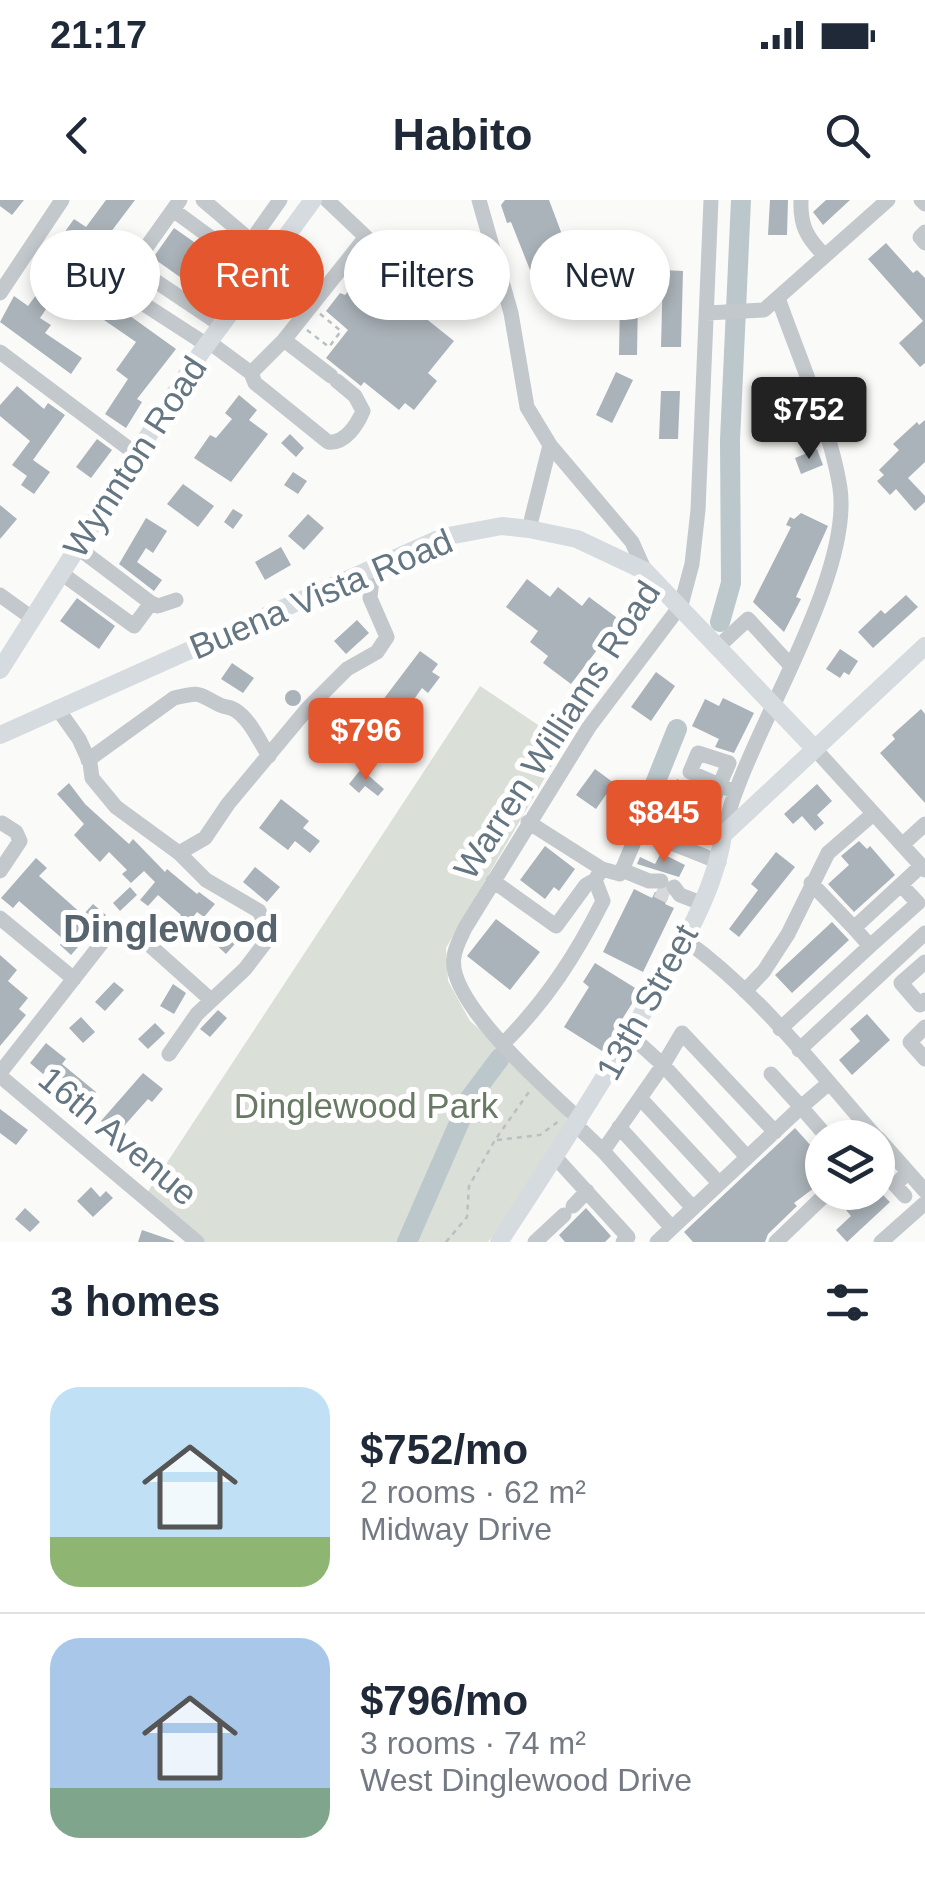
<!DOCTYPE html>
<meta charset="utf-8">
<style>
:root{--surface:#fff;--page:#f2f2f3;--text:#1f2937;--muted:#747a83;--line:#e0e1e3;--accent:#e4572e}
body{margin:0;font-family:Helvetica,sans-serif;background:var(--page);color:var(--text);height:100vh;display:flex;flex-direction:column;font-size:38px;white-space:nowrap}
*{box-sizing:border-box;margin:0}
p{font-size:32px;color:var(--muted)}
.icon{flex:none;width:55px;height:55px;fill:none;stroke:currentColor;stroke-width:2;stroke-linecap:round;stroke-linejoin:round}
.map{position:relative;height:1042px;overflow:hidden}
.sheet{display:flex;flex-direction:column;background:var(--surface);flex:1}
.sheet>*{flex:none}
.hud{position:absolute;left:30px;top:30px;width:865px;height:90px;display:flex;gap:20px}
.tools{position:absolute;left:805px;top:920px;display:grid;gap:20px}
.tools a{display:grid;place-items:center;width:90px;height:90px;border-radius:50%;background:var(--surface);box-shadow:0 5px 15px #0003;font-size:50px}
.price{position:absolute;translate:-50% -85px;padding:0 22px;border-radius:10px;background:var(--accent);color:#fff;font-size:32px;line-height:65px;filter:drop-shadow(0 2px 5px #0008)}
.price::after{content:'';position:absolute;left:50%;top:60px;width:30px;height:22px;margin-left:-15px;background:inherit;clip-path:polygon(0 0,100% 0,50% 100%)}
.price.active{background:#222;color:#fff}
ul{padding:0;list-style:none}
li{display:flex;align-items:center;gap:30px;height:250px;padding:0 50px}
li+li{border-top:2px solid var(--line)}
li span{display:grid;place-items:center;flex:none;width:280px;height:200px;border-radius:30px;color:#555}
li>.icon{margin-inline-start:auto}
span .icon{width:120px;height:120px;fill:#fffc;stroke-width:1}
li b{font-size:42px}
h2{display:flex;justify-content:space-between;align-items:center;height:120px;padding:0 50px;font-size:42px}
.chip{padding:0 35px;border-radius:45px;background:var(--surface);box-shadow:0 5px 15px #0003;font-size:35px;line-height:90px}
.chip.active{background:var(--accent);color:#fff}
.status{display:flex;justify-content:space-between;align-items:center;height:70px;padding:0 50px;background:var(--surface);direction:ltr}
.status svg{height:28px;fill:currentColor}
header{display:flex;justify-content:space-between;align-items:center;height:130px;padding:0 50px;background:var(--surface);font-size:45px;font-weight:800}
.map>svg:first-child{display:block}
.green{fill:#dadfd7}
.lines{fill:none;stroke-linecap:round;stroke-linejoin:round}
.river{stroke:#bbc7cb;stroke-width:20}
.building{fill:#aab3b9}
.minor-tunnel{stroke:#d5d9db;stroke-width:15;stroke-dasharray:15 8;stroke-linecap:butt}
.path{stroke:#bbbfc2;stroke-width:2.5;stroke-dasharray:5 5;stroke-linecap:butt}
.minor{stroke:#c3c8cc;stroke-width:15}
.major{stroke:#d6dbdf;stroke-width:18}
.labels{text-anchor:middle;stroke-width:10;stroke-linejoin:round;paint-order:stroke}
.street-label{font-size:35px;fill:#657683;stroke:#fff}
.park-label{font-size:35px;fill:#687a64;stroke:#fff}
.neighbourhood-label{font-size:38px;font-weight:bold;fill:#57646e;stroke:#fff}
</style>
<div class="status"><b>21:17</b><svg viewBox="0 0 49 12"><path d="M0 12V9h3v3zM5 12V6h3v6zM10 12V3h3v9zM15 12V0h3v12zM26 1h20v11H26zM47 4h2v5h-2z"/></svg></div>
<header><svg class="icon" aria-label="back" viewBox="0 0 24 24"><path d="M15 5l-7 7 7 7"/></svg>Habito<svg class="icon" aria-label="search" viewBox="0 0 24 24"><circle cx="10" cy="10" r="6"/><path d="M15 15l6 6"/></svg></header>
<div class="map">
<svg width="925" height="1042" viewBox="0 0 925 1042">
<rect width="100%" height="100%" fill="#fafaf8"/>
<path class="green" d="M480,486L565,543L446,748L448,781L470,821L538,880L570,923L488,1042H205L147,993Z"/>
<g class="lines">
<path class="river" d="M720,422L731,383L730,240L741,0
M644,611L677,529
M407,1042L470,898L500,858"/>
</g>
<path class="building" d="M0,0H24L12,15L0,6Z
M106,0H135L104,41L117,50L79,104L56,88L80,54L59,40L74,19L86,27Z
M505,0H549L569,53L530,70L511,22L507,23L501,5Z
M770,0H788L787,35H768Z
M826,0H850L823,25L813,12Z
M174,28L224,63L204,94L153,58Z
M886,43L913,73L917,70L925,78V163L920,167L899,143L923,121L868,59Z
M375,58L399,77L389,89L454,141L428,173L437,181L414,210L405,203L399,210L364,182L361,186L326,158L348,130L326,111L340,93L345,95Z
M663,70L683,71L681,147H661Z
M42,87L55,96L40,118L51,125L45,133L82,158L71,174L0,122L14,96L28,106Z
M620,98H638L637,155H619Z
M119,108L176,149L137,199L142,202L126,228L105,214L128,179L116,170L136,142L104,120Z
M616,172L633,180L612,223L596,215Z
M17,186L44,209L48,203L65,215L33,260L50,272L34,294L21,285L27,276L12,265L30,241L0,216V205Z
M661,191H680L678,239H659Z
M239,195L257,210L249,220L268,234L231,282L194,258L210,235L216,238L232,219L225,213Z
M925,220V262L908,278L925,296V302L915,311L896,289L890,295L877,281L884,275L879,270L899,250L893,244L917,222L919,225Z
M290,234L304,248L296,257L281,243Z
M97,239L112,250L91,278L76,267Z
M817,249L823,265L801,274L795,258Z
M293,272L307,281L298,294L284,285Z
M183,284L214,306L198,327L167,304Z
M0,305L17,319L0,339Z
M233,309L243,315L233,329L224,322Z
M801,313L828,326L796,397L801,399L784,432L753,402L791,327L786,325L790,317L794,319Z
M308,314L324,328L304,350L288,336Z
M146,318L167,331L153,353L146,348L137,362L162,380L154,391L119,364Z
M281,347L291,365L265,380L255,362Z
M527,379L550,397L558,387L582,406L589,397L620,420L571,484L543,463L548,456L530,442L538,431L506,407Z
M906,395L918,407L873,448L858,432L881,410L885,414Z
M77,398L115,426L99,449L60,421Z
M357,420L369,433L346,454L334,441Z
M840,449L858,461L849,475L844,472L840,478L826,469Z
M420,451L438,464L432,472L440,477L428,493L422,488L408,508L412,511L400,526L384,513L380,518L373,513Z
M232,463L254,478L243,493L221,479Z
M656,472L675,486L651,521L631,507Z
M285 498a8 8 0 1 1 16 0a8 8 0 1 1-16 0Z
M723,498L754,513L734,553L715,547L719,539L692,526L705,499L719,506Z
M568,504L584,515L566,543L549,530Z
M921,509L925,514V603L880,553L895,539L892,535Z
M358,526L371,537L364,546L372,553L364,561L344,543Z
M393,532L407,544L401,552L386,540Z
M361,569L384,589L378,596L365,586L359,593L349,584Z
M595,569L614,583L596,609L576,595Z
M677,579L702,591L691,613L702,624L710,625L703,639L665,620L667,614L661,611Z
M69,583L85,604L129,644L133,639L165,672L167,669L197,694L199,692L215,704L204,717L197,712L183,730L174,723L181,715L158,695L148,706L140,700L155,682L144,671L131,683L122,674L127,670L109,652L100,662L90,652L74,635L84,624L57,594Z
M817,584L832,601L817,615L824,623L815,631L802,616L793,624L784,614Z
M281,599L309,621L303,628L320,641L310,653L295,641L288,650L259,628Z
M859,641L867,649L870,646L895,675L854,712L828,684L849,665L841,656Z
M545,646L575,669L559,691L554,687L545,699L520,680Z
M776,652L795,667L739,737L729,729L758,690L751,684Z
M661,653L685,665L679,677L637,664L640,657L655,664Z
M36,658L47,668L39,676L83,715L93,704L106,715L71,755L60,745L64,740L19,701L13,708L1,698Z
M255,667L280,687L267,702L243,682Z
M130,687L137,695L120,711L113,703Z
M634,689L652,698L655,692H664L668,698L665,704L674,708L643,772L603,752Z
M223,719L230,725L236,719L248,729L226,754L211,740L217,733L213,730Z
M496,719L540,752L510,790L467,756Z
M832,722L849,740L792,793L775,775Z
M0,755L17,770L8,781L28,798L19,809L26,815L0,846Z
M595,763L640,791L602,851L564,827L589,787L583,782Z
M114,782L124,790L105,811L95,802Z
M173,784L186,793L174,814L160,806Z
M218,810L227,818L210,837L200,829Z
M867,814L890,840L852,875L839,860L860,841L850,829Z
M81,817L95,832L83,843L69,828Z
M155,823L165,833L148,849L138,839Z
M46,843L66,859L62,864L96,892L85,905L62,886L66,881L49,867L43,874L30,863Z
M143,873L163,889L152,902L148,899L117,934L101,921Z
M0,909L28,930L16,945L0,933Z
M795,928L822,958V982L794,1003L797,1006L768,1034L765,1042H693L684,1032Z
M91,987L100,997L106,991L113,998L93,1017L77,1001Z
M879,991L890,1002L847,1042L836,1030L851,1016L846,1010L859,998L864,1005Z
M25,1008L40,1022L30,1032L15,1019Z
M586,1008L611,1036L605,1042H565L559,1035Z
M142,1030L174,1041V1042H138Z"/>
<g class="lines">
<path class="minor-tunnel" d="M657,690L669,696"/>
<path class="path" d="M307,130L329,147L341,131L319,113
M497,940L540,935L559,921
M446,1042L467,1017L469,986L495,940L531,889"/>
<path class="minor" d="M180,0L133,66L221,125
M203,0L270,57
M479,0L511,113L527,207L550,245L632,342L645,371
M801,0C800,26 807,38 825,56
M921,0L925,4
M173,10L240,59L205,114
M925,32L920,37L925,43
M251,41L280,0
M0,93L62,0
M106,107L119,88L207,145
M707,113L764,110L888,0
M284,140L331,176
M209,142L251,173L255,183L328,242C345,244 357,225 363,211L355,196L337,181
M0,152L136,254
M251,173L284,140L366,37L327,0
M529,329L550,245
M77,347L151,403
M61,373L134,426L151,403L158,406L176,400
M0,395L32,418
M720,445L748,419L791,466
M57,508L79,539L90,563L92,578L116,607L179,653L206,680L259,711L271,735L245,769L197,814L169,854
M815,549L925,670
M88,560L174,498C203,491 197,494 220,505C226,508 229,506 235,510C250,519 259,541 269,556
M707,614L729,563L698,553L690,572L735,592
M528,622L602,669L620,674L622,670L649,681H661
M723,635C727,621 730,605 736,591C764,511 852,370 840,288C831,230 798,155 778,98
M902,645L925,624
M179,653L205,638L228,604L308,508L347,469L377,452L387,437L370,398L373,369
M622,670L639,630L719,662
M0,671L20,641L16,632L2,623
M493,681L556,726L586,685L595,680
M811,683L854,728
M901,685L918,703L870,746L854,728L921,666
M674,687L680,695L701,703
M0,718L74,779
M685,740C759,793 817,870 877,938
M925,762L901,783L920,805L925,800
M745,791L764,771L788,734L828,653L873,614
M925,827L910,842L925,859
M780,829L870,746
M630,835L663,865L682,833L775,932
M503,844C546,801 576,755 603,701L595,680L602,669
M799,850L925,733
M0,873L115,726L145,741L211,800
M0,876L197,1042
M640,898L719,983
M580,920C549,891 446,801 454,757C455,747 461,737 465,728L589,527L681,405L692,364L698,310L711,0
M576,925L603,951
M619,927L693,1008
M828,938L801,907L829,883
M878,938L925,991
M556,958L628,1037L623,1042
M905,996L895,985L908,972
M573,1006L587,991
M672,1028L603,951L663,865L747,957
M535,1042L564,1015
M657,1042L801,907L771,874
M776,1042L828,992
M881,1042L925,1003"/>
<path class="major" d="M0,470L200,154L313,0
M0,535L443,337L502,326L529,329L577,339L645,371L815,549
M499,1042C551,963 602,884 649,802C679,750 714,695 723,635L925,446"/>
</g>
<g class="labels">
<g class="street-label">
<text transform="translate(135 257) rotate(-57)" y="12">Wynnton Road</text>
<text transform="translate(321 394) rotate(-23)" y="12">Buena Vista Road</text>
<text transform="translate(557 530) rotate(-57)" y="12">Warren Williams Road</text>
<text transform="translate(647 802) rotate(-61)" y="12">13th Street</text>
<text transform="translate(118 936) rotate(40)" y="12">16th Avenue</text>
</g>
<g class="park-label">
<text x="366" y="918">Dinglewood Park</text>
</g>
<g class="neighbourhood-label">
<text x="171" y="742">Dinglewood</text>
</g>
</g>
</svg>
<div class="tools">
<a><svg class="icon" aria-label="layers" viewBox="0 0 24 24"><path d="M12 4l9 5-9 5-9-5zM3 14l9 5 9-5"/></svg></a>
</div>
<b class="price active" style="left:809px;top:262px">$752</b>
<b class="price" style="left:366px;top:583px">$796</b>
<b class="price" style="left:664px;top:665px">$845</b>
<div class="hud">
<a class="chip">Buy</a>
<a class="chip active">Rent</a>
<a class="chip">Filters</a>
<a class="chip">New</a>
</div>
</div>
<section class="sheet">
<h2>3 homes<svg class="icon" aria-label="filters" viewBox="0 0 24 24"><path d="M4 7h16M4 17h16"/><circle cx="9" cy="7" r="2"/><circle cx="15" cy="17" r="2"/></svg></h2>
<ul>
<li><span style="background:linear-gradient(#bfe0f5 75%,#8fb573 0)"><svg class="icon" aria-label="home" viewBox="0 0 24 24"><path d="M3 11l9-7 9 7M6 9v11h12V9"/></svg></span><div><b>$752/mo</b><p>2 rooms · 62 m²</p><p>Midway Drive</p></div></li>
<li><span style="background:linear-gradient(#a9c7e8 75%,#7fa58c 0)"><svg class="icon" aria-label="home" viewBox="0 0 24 24"><path d="M3 11l9-7 9 7M6 9v11h12V9"/></svg></span><div><b>$796/mo</b><p>3 rooms · 74 m²</p><p>West Dinglewood Drive</p></div></li>
</ul>
</section>
